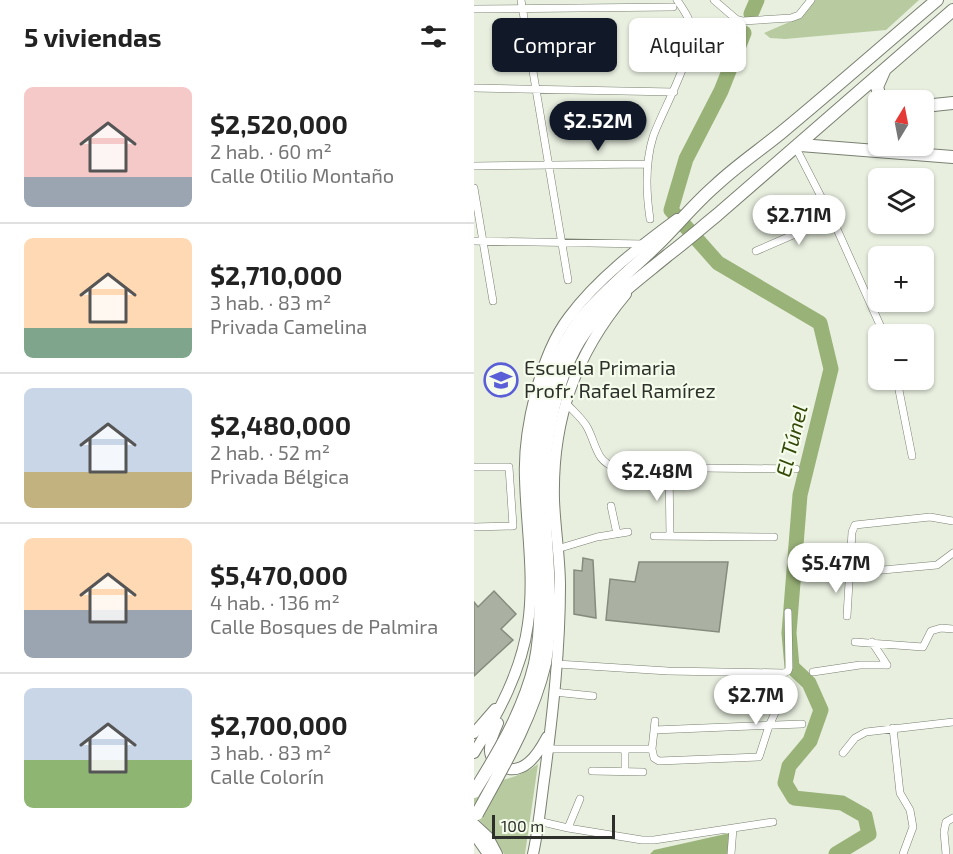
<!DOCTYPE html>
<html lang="es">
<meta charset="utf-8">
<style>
:root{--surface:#fff;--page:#f6f6f6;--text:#222;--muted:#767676;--line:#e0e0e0;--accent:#111827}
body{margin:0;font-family:"Exo 2",sans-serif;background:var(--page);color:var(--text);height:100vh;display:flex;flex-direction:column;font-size:22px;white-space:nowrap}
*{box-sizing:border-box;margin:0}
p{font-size:20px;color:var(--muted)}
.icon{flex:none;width:33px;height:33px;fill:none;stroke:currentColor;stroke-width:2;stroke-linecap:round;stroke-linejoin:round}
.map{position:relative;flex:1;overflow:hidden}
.details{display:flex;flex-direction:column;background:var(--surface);width:474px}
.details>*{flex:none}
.hud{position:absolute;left:18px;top:18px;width:370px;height:54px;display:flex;gap:12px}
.needle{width:39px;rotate:10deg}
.fabs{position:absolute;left:394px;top:90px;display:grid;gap:12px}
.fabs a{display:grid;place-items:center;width:66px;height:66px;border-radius:9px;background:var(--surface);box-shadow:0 2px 4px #0004;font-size:30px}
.scale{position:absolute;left:18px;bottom:15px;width:123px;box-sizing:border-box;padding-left:6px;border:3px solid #2d302a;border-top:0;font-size:16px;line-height:21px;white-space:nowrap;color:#2d302a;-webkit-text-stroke:4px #f5fcec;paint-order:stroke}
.price{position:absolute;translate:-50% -51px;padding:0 14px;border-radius:21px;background:#fff;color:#222;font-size:20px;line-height:39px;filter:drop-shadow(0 2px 3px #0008)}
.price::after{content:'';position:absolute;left:50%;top:36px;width:18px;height:14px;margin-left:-9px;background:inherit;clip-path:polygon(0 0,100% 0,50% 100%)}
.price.on{background:var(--accent);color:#fff}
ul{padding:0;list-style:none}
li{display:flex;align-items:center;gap:18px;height:150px;padding:0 24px}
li+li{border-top:2px solid var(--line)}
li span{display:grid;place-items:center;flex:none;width:168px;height:120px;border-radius:9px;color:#555}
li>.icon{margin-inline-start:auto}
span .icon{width:72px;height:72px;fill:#fffc;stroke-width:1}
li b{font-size:26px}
h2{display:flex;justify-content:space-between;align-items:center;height:72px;padding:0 24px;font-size:26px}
.pill{padding:0 21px;border-radius:9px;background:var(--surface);box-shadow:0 2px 4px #0004;font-size:21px;line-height:54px}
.pill.on{background:var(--accent);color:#fff}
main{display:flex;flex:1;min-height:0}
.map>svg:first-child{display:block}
.green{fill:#b8cba0}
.forest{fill:#9bb47a}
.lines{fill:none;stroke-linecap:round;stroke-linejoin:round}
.river{stroke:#99b278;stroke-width:15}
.building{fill:#aab1a2;stroke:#858c7d;stroke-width:1.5}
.street-casing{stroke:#798071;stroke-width:8}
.primary-casing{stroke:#798071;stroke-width:12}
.highway-casing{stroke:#798071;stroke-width:14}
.street{stroke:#fff;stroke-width:7}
.primary{stroke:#fff;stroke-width:10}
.highway{stroke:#fff;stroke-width:12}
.highway-bridge-casing{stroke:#798071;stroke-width:14;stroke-linecap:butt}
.highway-bridge{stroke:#fff;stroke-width:12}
.labels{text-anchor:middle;stroke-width:4.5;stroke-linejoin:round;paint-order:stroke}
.poi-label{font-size:20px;fill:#2d302a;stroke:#f5fcec;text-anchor:start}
.water-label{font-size:21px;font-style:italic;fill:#324805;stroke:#f5fcec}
</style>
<main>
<section class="details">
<h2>5 viviendas<svg class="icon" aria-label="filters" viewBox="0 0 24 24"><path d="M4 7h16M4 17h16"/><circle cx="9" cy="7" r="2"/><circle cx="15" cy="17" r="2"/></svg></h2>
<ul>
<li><span style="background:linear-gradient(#f6c9c9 75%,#9aa5b1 0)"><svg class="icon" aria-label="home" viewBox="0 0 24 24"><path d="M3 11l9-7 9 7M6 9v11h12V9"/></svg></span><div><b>$2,520,000</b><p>2 hab. · 60 m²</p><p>Calle Otilio Montaño</p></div></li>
<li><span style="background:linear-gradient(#ffd9b3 75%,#7fa58c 0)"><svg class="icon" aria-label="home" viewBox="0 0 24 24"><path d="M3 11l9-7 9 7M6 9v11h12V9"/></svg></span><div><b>$2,710,000</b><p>3 hab. · 83 m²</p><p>Privada Camelina</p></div></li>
<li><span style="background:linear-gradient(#c9d6e8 70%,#c2b280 0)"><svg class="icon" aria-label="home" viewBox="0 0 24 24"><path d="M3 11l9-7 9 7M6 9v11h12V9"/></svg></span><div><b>$2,480,000</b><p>2 hab. · 52 m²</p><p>Privada Bélgica</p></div></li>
<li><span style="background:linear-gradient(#ffd9b3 60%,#9aa5b1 0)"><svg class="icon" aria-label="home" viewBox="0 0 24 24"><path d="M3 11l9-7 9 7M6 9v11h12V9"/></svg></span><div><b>$5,470,000</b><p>4 hab. · 136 m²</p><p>Calle Bosques de Palmira</p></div></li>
<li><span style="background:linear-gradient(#c9d6e8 60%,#8fb573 0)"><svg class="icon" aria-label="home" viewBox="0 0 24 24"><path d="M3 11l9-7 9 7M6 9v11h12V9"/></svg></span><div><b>$2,700,000</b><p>3 hab. · 83 m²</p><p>Calle Colorín</p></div></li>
</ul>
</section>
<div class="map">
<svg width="479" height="854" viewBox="0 0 479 854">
<rect width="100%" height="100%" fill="#e8efdf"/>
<path class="green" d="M340,0H445L412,30L311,39L296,38L290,33L327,17Z
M64,764L51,854H30L16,831L0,815V785C24,781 44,779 64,764Z"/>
<path class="forest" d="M256,833L254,854H176L180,850Z"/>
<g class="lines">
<path class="river" d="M277,14L283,0
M270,33L247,91L212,159L197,210L244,263L346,323L357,369L326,495L315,633L318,667L335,683L347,710L336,741L315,766L311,783L320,798L368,803L391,816L395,834L362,854"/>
</g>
<path class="building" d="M109,558L119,560L122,618L100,614V570L108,571Z
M165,562H254L245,632L132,620L136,579L161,582Z
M20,591L42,614L27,629L39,640L0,676V602L4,607Z"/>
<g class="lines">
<g class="street-casing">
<path id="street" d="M47,0L94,280
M240,0L262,19L269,21L317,18L325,15L337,0
M0,9L199,7
M0,88L200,92
M322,148L358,218L410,334
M0,166L174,164
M0,188L19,301
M176,219C172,192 171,163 179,137C188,110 227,46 215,20C212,13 207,6 203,0
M0,241L170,244
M282,251L358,218
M423,380L438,456
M91,402C98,410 108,418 113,427C122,443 122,463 142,467L322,469
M0,467H35L39,526L0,527
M195,468L196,536
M137,506L143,534
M180,536L300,537
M83,549L123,537L154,532
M376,573L463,565L479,553
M373,616L378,532L381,525L456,517L479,521
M381,642L449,647L457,631L467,628L479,629
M398,642L413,665
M83,664L194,671L310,673L314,671L315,668L314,612
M339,672L386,665H413
M80,692L119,696
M181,721L178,749L180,758L185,761L285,757L295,726L304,706
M419,728L426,793L436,810L439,827L429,854
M180,730L328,724
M74,749H178
M151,750V772
M369,753L381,738L392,732L479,722
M118,771L169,772
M64,821L94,828L168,840H180L299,822
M94,828L106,799
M257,854L259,828
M472,854L470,832L472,822L479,818"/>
</g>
<g class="primary-casing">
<path id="primary" d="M24,723C21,731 15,742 16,751C16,757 22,763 26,766C49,778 64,754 73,737
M0,733L21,709
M0,753C24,714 48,670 54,624C61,576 52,525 51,478C49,431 66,355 95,317C123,279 165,247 203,219
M0,824L14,837L23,854
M0,834L14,854
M59,854C65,827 67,800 71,773C79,711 86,649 86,586C86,558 81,528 80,500C78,420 101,355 152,294"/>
</g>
<g class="highway-casing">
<path id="highway" d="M407,100L403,87L410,71
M450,106L479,103
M326,145L479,157
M71,663C85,582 58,500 77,419C83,389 93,357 111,332C134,301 165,279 194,255C211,242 227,228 243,215C322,147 400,78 479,10
M61,664C78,582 48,500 65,420C72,385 84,349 106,320C128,293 156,271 181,247C201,228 219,205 241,186C262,166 286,150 308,132C360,89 411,44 463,0"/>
</g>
<use href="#street" class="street"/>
<use href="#primary" class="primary"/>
<use href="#highway" class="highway"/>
<g class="highway-bridge-casing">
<path id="highway-bridge" d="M0,792C25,752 50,710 61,664
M3,814C30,765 58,718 71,663"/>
</g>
<use href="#highway-bridge" class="highway-bridge"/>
</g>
<defs>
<g id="school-ring" transform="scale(1.725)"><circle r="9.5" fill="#f5fcec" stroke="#5b5fd7" stroke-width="1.5"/><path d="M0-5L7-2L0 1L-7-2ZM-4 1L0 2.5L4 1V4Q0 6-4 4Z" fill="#5b5fd7"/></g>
</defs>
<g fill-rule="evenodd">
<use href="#school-ring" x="27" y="380"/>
</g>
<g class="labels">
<g class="poi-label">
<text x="50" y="375">Escuela Primaria<tspan x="50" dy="23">Profr. Rafael Ramírez</tspan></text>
</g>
<g class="water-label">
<text transform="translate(318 441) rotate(-76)" y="7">El Túnel</text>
</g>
</g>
</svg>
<div class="fabs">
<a><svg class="needle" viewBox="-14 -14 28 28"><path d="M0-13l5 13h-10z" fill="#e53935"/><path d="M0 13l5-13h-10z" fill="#767676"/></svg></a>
<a><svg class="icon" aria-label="layers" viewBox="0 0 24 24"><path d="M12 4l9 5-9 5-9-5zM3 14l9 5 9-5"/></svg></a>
<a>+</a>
<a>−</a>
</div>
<div class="scale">100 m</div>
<b class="price on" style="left:124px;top:152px">$2.52M</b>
<b class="price" style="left:325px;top:246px">$2.71M</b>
<b class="price" style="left:183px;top:502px">$2.48M</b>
<b class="price" style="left:362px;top:594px">$5.47M</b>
<b class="price" style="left:282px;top:726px">$2.7M</b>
<div class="hud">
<a class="pill on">Comprar</a>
<a class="pill">Alquilar</a>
</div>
</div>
</main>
